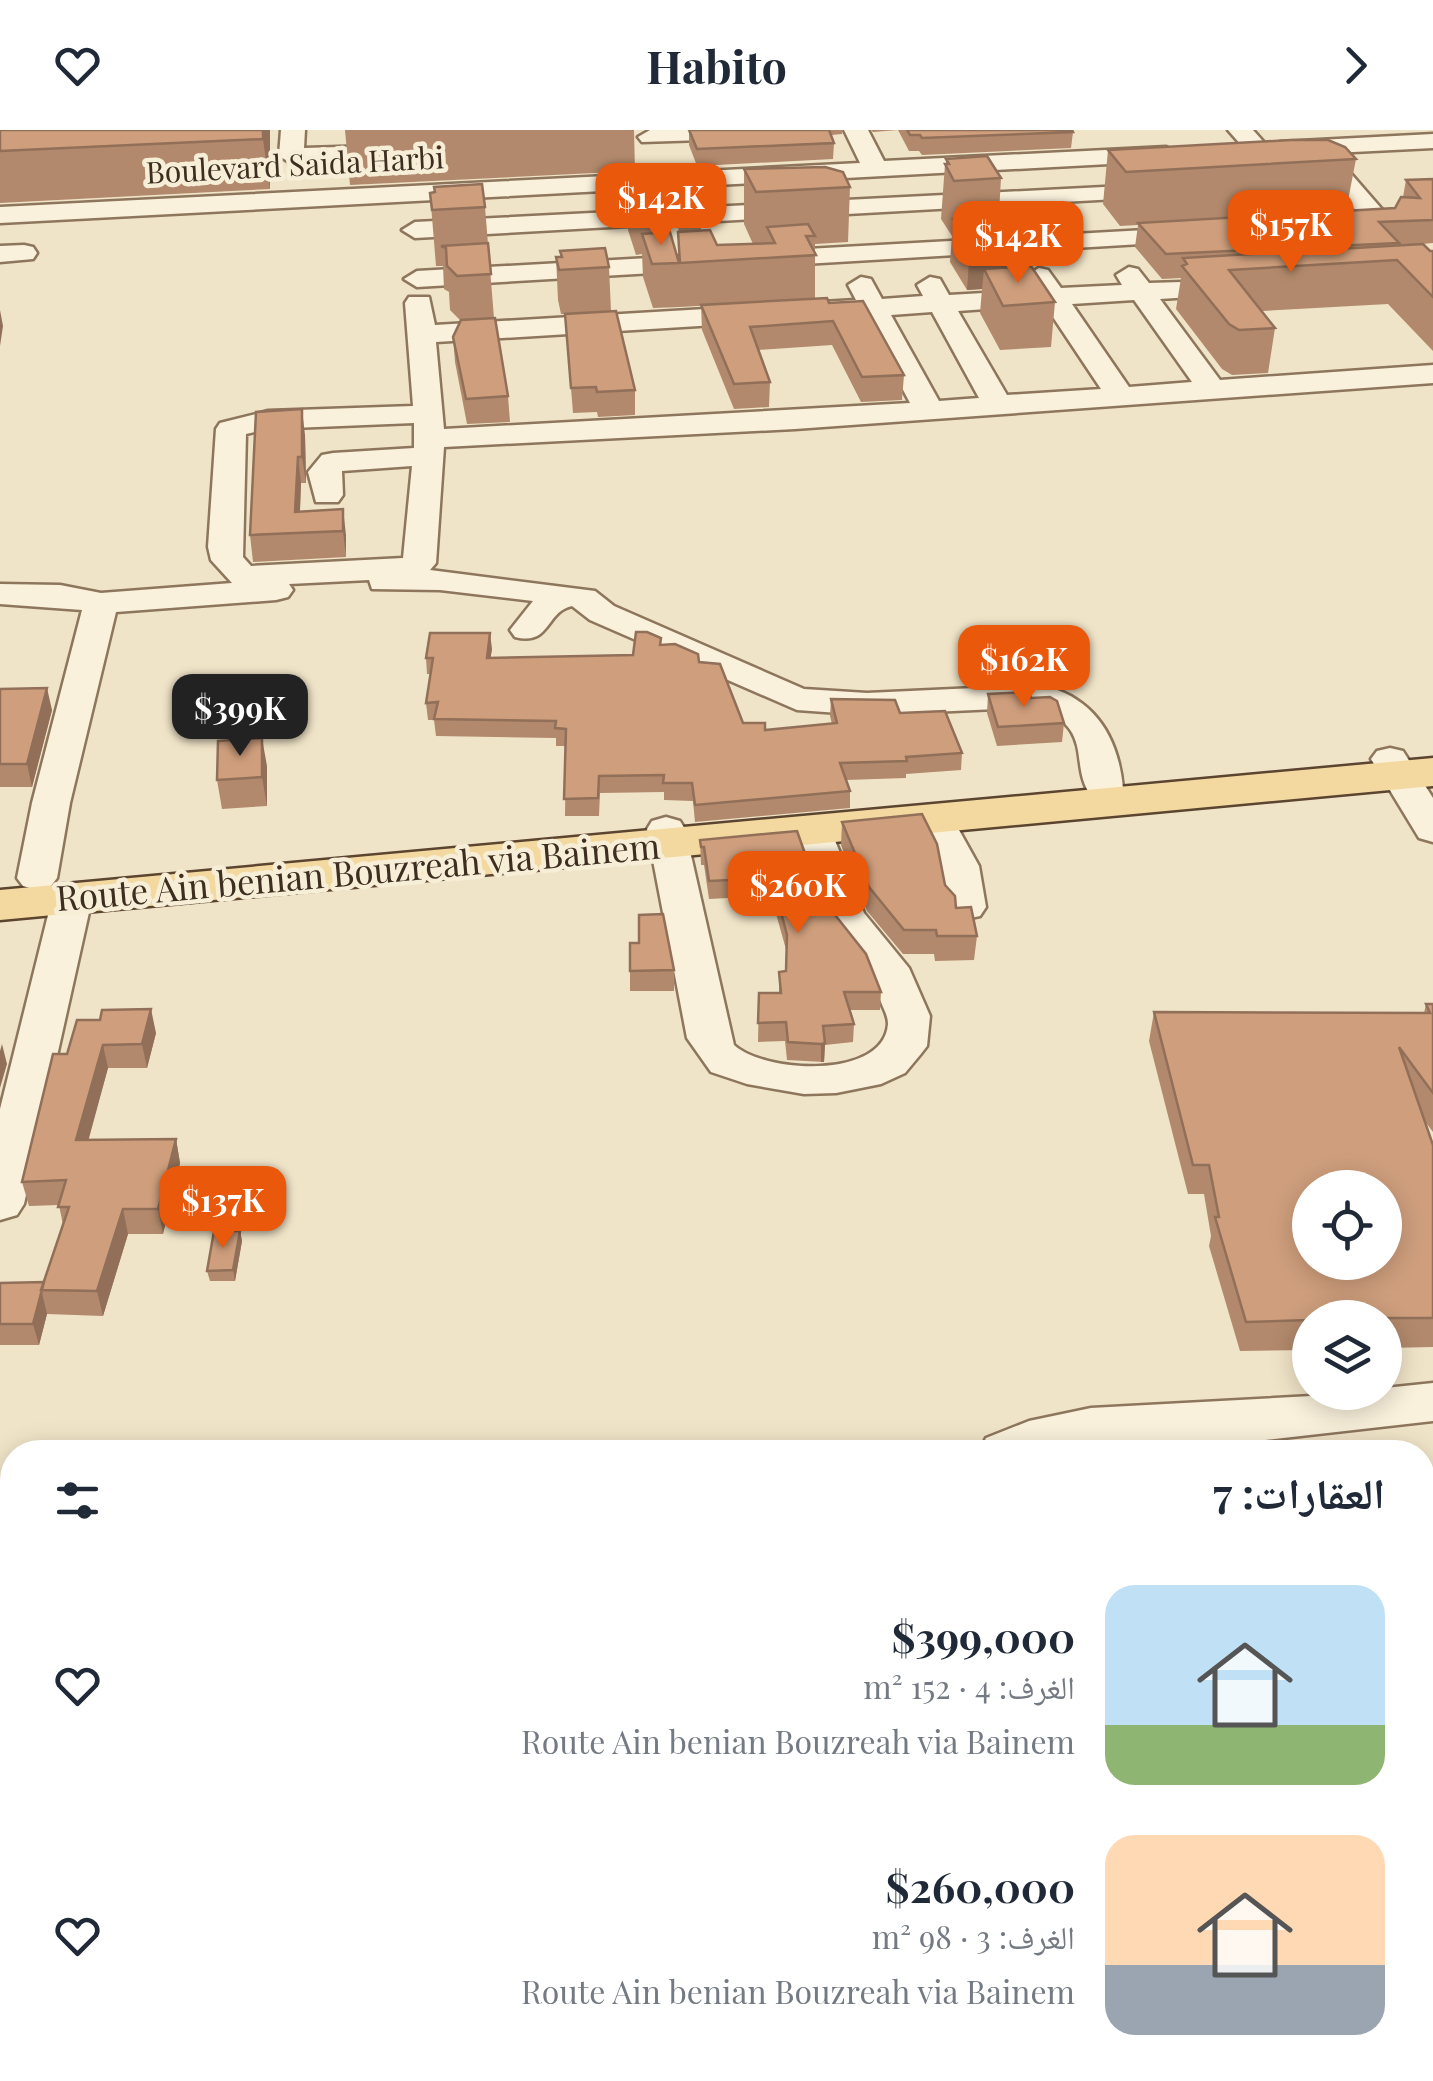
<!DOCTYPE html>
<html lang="ar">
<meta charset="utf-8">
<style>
:root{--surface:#fff;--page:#f6f6f7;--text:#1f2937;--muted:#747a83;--accent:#ea580c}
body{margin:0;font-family:"Playfair Display","Noto Naskh Arabic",serif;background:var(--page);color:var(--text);direction:rtl;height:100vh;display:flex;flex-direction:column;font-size:38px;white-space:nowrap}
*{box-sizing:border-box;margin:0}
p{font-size:32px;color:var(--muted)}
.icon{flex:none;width:55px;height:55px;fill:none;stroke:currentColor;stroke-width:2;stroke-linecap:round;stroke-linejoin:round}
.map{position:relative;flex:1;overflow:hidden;direction:ltr}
.panel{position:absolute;left:0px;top:1310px;width:1435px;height:642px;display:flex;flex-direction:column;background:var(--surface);border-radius:40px 40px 0 0;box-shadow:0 5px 25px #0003;direction:rtl}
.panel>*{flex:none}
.fabs{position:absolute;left:1292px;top:1040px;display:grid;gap:20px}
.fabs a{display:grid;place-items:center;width:110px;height:110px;border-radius:50%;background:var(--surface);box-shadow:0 5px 25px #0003;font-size:50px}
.price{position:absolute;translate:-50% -85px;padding:0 22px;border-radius:20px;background:var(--accent);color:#fff;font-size:32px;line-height:65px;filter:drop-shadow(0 2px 5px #0008)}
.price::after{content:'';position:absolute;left:50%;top:60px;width:30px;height:22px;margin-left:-15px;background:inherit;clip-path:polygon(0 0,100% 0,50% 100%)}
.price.active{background:#222;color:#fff}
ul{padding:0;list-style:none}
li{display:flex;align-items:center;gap:30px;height:250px;padding:0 50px}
li span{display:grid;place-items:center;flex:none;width:280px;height:200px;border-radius:30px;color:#555}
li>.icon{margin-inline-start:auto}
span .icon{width:120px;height:120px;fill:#fffc;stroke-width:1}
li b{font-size:42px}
h2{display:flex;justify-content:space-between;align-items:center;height:120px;padding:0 50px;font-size:42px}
header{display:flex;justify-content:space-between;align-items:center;height:130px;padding:0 50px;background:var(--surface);font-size:45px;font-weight:700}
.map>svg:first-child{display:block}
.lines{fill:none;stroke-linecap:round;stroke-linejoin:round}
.minor-casing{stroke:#8d765c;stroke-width:5}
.major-casing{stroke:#5b4430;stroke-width:5}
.path{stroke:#8d765c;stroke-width:8;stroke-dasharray:10 6;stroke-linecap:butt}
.minor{fill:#faf1dc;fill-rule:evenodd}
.major{fill:#f3d9a0;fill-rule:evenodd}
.wall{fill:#b2896c}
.shaded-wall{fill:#916f58}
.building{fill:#cf9f7d;stroke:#916f58;stroke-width:2.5;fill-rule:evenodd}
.labels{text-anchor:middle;stroke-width:9;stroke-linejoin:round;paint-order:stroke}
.far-street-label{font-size:30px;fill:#3d2e20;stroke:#f7eed8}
.street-label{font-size:35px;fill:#3d2e20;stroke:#f7eed8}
</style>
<header><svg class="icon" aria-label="forward" viewBox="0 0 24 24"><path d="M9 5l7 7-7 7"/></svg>Habito<svg class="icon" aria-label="heart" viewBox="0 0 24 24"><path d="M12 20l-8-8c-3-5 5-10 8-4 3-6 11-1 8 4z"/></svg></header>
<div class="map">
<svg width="1433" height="1951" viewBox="0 0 1433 1951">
<rect width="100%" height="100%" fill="#f0e4c8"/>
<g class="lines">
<g class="minor-casing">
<path id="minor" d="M281,0H305L304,18L408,15L420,22L408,29L291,33L279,26Z
M650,0H804L792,7L642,12L638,7Z
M844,0H868L884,31L1166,17L1178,24L1166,31L0,93V77L860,33Z
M1228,0H1253L1269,18L1280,12L1433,4V18L1333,23L1433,138V162L1424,160L1308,25L1280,26L1269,21L1258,27L1250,25Z
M1162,54L1171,56L1174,61L1171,66L415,108L402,100L415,92Z
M1199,97L1212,105L1208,110L417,157L404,149L417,141Z
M24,115L33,117L37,123L33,129L0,132V116Z
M1129,137L1138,139L1149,153L1248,150L1251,156L1238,164L1160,169L1220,250L1433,235V253L795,299L444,317L436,433L430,440L595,461L614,476L804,559L867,563L1042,555C1094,568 1118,606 1123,658L1117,666L1104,669L1091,666C1068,633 1096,601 1038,577L867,585L797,580L590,490L572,476C545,482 551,516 515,507L510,500L533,471L440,460L372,459L369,450L289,454L293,460L288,467L276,470L116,482L70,673L57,748L51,756L37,760L23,756L17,748L32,673L82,480L0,474V454L60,455L101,463L232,453L211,430L208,417L216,299L220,293L268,281L413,276L405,173L409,167H429L435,195L856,170L848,155L861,147L871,149L882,169L923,166L917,155L930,147L940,149L949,165L1035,160L1026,146L1039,138L1048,140L1061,158L1122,155L1116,145ZM1134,170L1192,252L1129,257L1072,174ZM1045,175L1101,259L1007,265L958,181ZM932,182L979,268L939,271L891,185ZM864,186L910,273L444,299L436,212ZM414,293V318L333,323L322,325L308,342L316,372H338L343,365L342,341L412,336L403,428L251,436L243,427L246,304L268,299Z
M1390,618L1403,621L1433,668V712L1419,708L1371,629L1377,621Z
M935,678L949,682L979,736L986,777L980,786L966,789L952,786L946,777L939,736L916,690L921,682Z
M666,687L680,691L685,699L734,915C764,943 884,950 888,894C888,886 884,880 881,872C876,861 874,847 866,836C853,817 834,803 823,782C809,757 803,728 795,701L800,693L814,689L828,693L864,783L909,838L930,886L927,916L920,925L905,943L881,954L836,963L804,964L747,954L711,942L687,908L647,699L652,691Z
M72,757L86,760L92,769L24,1074L17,1085L0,1090V979L52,769L58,760Z
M1433,1253V1291L1256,1311L1126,1315L1060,1322H979L986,1308L1029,1291L1091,1278L1385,1262V1258Z
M0,1592L12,1593V1644H0Z"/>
</g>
<g class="major-casing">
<path id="major" d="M1433,628V656L0,790V760Z"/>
</g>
<path class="path" d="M1082,1951L1090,1945L1127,1940"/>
<use href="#minor" class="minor"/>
<use href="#major" class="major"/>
</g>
<path class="wall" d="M0,0H270V59L0,73Z
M345,0H634L635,41L350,55Z
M689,0H843L842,4L831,5L834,13L833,29L697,36L689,15Z
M871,0H1072L1073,2L1071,18L922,25L919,21H909L898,0L873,2Z
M1108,20L1356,29L1346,81L1395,78L1403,67L1406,50L1433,49V113L1399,116L1433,121V221L1388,174L1262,181L1275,198L1268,243L1232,245L1222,239L1176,179L1181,148L1162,149L1135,117L1138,95L1120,96L1103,74Z
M946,29L1001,48L999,83L1019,112L1017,137L1055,172L1051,217L1000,220L980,183L982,159L967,160L950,132L952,106L941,89L945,34H946Z
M744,39L850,57L848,112L815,114V169L680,177V169V177L653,178L643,147L642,124L636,125L628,100L627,45L662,67L663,103L679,131L677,42L701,65V101L717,115L753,114L744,94Z
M430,63L485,77L494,188L460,190L450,180L449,162L444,159L443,136H436Z
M560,121L609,137L611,181L561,184L558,170L556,127H561Z
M829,173L904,245L902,270L861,272L832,215L758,220L770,252L769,277L734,279L702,200L701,175Z
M565,184L635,260V285L598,287L597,282L573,283Z
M453,207L508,266L510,292L467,294L455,232Z
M305,305L306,353H301L300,382L343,379L346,427L253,432L250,405Z
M661,515L699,532L743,593L765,600L832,594L830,586L831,569L900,583L962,623L961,640L906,644V648L846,650L850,661V678L695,692L693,671L664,670V662L600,663L599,686H565L566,616H556V608L436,606L434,590H428L426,573L430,544H427L426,528L492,519L490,528L633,525Z
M0,559L52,580L32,657H0Z
M988,564L1031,568L1064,593L1062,612L997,616L987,583Z
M267,636V676L222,679L217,650Z
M842,692L945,755L956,778L977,806L974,830L935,831L934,824H903L867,781L841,715Z
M700,710L820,766L881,862L880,880H849L854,894L853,912L825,915L824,932L787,930L785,911L758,912L759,863H779V842L786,841L787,823L771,766L709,769L704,735H701Z
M630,813H639L674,840V861H630Z
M1426,874H1433V1002L1424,990L1433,1015V1217L1385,1218V1188H1310V1220L1240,1221L1209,1116L1211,1106L1204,1064H1188L1149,911L1154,882L1424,883Z
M77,890L156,903L147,938H108L88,1009H176L180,1033L163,1104H128L103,1186L47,1184L39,1215H0V1153L44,1152L63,1095L59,1075L29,1076L22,1052L67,924Z
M240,1101L242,1111L235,1151H210L207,1141Z
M12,1850V1931H8L0,1912Z"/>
<path class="shaded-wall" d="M263,0H270V59L263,9Z
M1019,112L1015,155L984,139L982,159L967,160L970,117Z
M0,180L3,196L0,216Z
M302,279L305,305L306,353L302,327Z
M298,327L301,353L299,403L295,382Z
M343,379L346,405V427L343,401Z
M490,503L492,519L488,545L487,528Z
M47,558L52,580L32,657L27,634Z
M262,608L267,636V676L262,647Z
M151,879L156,903L147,938L142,914Z
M825,913L824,932H821V914Z
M2,914L7,934L0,958V921Z
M103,915L108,938L82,1034L76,1010Z
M176,1009L180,1033L163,1104L158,1079Z
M123,1079L128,1104L103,1186L97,1161Z
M240,1101L242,1111L235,1151L233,1140Z
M42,1163L47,1184L39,1215L33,1194Z"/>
<path class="building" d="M0,0H263V9L0,21Z
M689,0H829L834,13L697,19Z
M907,0H1072L1073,2L922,8L920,5H910Z
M1291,10H1328L1345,17L1356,29L1126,42L1108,20Z
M987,26L1001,48L954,51L945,34H949L946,29Z
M825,37L843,42L850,57L756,62L744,39Z
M677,42H690L701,65L677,66Z
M655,43L662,67L634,69L627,45Z
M1433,49V90L1379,92L1399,113L1166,124L1138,93L1395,78L1401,67L1420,68L1406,50Z
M482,54L485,77L432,80L430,63L435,62L434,57Z
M1001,83L1019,112L970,117L953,89Z
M808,94L815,106H806L816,125L680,133L678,102L710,100L717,115L775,113L767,97Z
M670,102L679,133L652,134L642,104Z
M488,113L491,144L457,146L447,136L446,118L441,116Z
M1423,114L1430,121H1433V167L1397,130L1229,140L1275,198L1239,200L1229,194L1182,136L1187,134L1183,128Z
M605,118L609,137L559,140L556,127H562L560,121Z
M1031,136L1055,172L1003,176L984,139Z
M827,168L829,173L863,171L904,245L862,247L833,191L750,197L770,252L734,254L701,175Z
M616,181L635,260L597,262L596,257L571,258L565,184Z
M495,188L508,266L466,269L453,207L461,190Z
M302,279V327H298L295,382L343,379V401L250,405L256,282Z
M636,502H647L661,508L660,515L675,514L698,524L699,532L720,534L743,593H765V600L837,593L831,569L895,570L900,583L945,581L962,623L906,627L907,631L840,633L850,661L695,675L692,653H663L664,645L599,646L598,668L564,669L566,599L555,598L556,591L434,589L438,572L426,573L433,528H426L430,503H490L487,528L633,525Z
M47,558L27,634H0V559Z
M1029,562L1031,568L1050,567L1057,571L1064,593L998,597L988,564Z
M262,608V647L217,650L218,611Z
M922,684L937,714L945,755L955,766L956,778L971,777L977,806H937L936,800H904L869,757L842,692Z
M797,701L820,766L866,824L881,862H844L854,894L823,896L825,913L821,914L788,912L786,892L758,893L759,863H781L779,842L786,841L787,805L772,748L709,751L704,717H701L700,710Z
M663,784L674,840L630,841V813H639V785Z
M1426,874H1433V963L1399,917L1433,1015V1188H1310V1190L1246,1192L1215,1087H1219L1209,1035H1193L1154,882L1430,883ZM1310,1058H1385V1132H1310Z
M151,879L142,914L103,915L76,1010L176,1009L158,1079H123L97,1161L41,1160L69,1077H58L66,1050L22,1052L53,924H67L77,890H100L102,880Z
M214,1101H240L233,1140L207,1141Z
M44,1152L33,1194H0V1153Z
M12,1850V1911L0,1912V1910Z"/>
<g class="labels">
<g class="far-street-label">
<text transform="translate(295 36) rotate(-3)" y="10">Boulevard Saida Harbi</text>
</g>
<g class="street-label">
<text transform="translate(358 743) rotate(-5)" y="12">Route Ain benian Bouzreah via Bainem</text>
</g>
</g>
</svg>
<div class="fabs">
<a><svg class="icon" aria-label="locate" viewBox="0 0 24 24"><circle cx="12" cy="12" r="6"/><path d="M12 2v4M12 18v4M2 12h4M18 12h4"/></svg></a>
<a><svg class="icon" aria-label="layers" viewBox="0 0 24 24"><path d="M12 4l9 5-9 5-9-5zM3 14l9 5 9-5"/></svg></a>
</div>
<b class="price" style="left:661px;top:118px">$142K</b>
<b class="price" style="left:1291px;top:145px">$157K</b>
<b class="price" style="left:1018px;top:156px">$142K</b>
<b class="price" style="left:1024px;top:580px">$162K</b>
<b class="price active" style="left:240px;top:629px">$399K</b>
<b class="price" style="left:798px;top:806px">$260K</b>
<b class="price" style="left:223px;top:1121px">$137K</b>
<section class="panel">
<h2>العقارات: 7<svg class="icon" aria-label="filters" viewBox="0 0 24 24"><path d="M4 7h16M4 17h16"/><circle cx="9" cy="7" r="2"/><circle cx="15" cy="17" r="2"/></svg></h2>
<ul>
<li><span style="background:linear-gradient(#bfe0f5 70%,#8fb573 0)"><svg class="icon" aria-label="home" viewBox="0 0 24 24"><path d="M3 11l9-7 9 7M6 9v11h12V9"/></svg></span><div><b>$399,000</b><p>الغرف: 4 · 152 m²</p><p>Route Ain benian Bouzreah via Bainem</p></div><svg class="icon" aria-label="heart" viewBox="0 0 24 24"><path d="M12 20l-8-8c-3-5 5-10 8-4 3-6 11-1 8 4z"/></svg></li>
<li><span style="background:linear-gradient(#ffd9b3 65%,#9aa5b1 0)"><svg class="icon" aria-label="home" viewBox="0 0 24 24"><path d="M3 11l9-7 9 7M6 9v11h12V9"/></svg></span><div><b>$260,000</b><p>الغرف: 3 · 98 m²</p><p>Route Ain benian Bouzreah via Bainem</p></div><svg class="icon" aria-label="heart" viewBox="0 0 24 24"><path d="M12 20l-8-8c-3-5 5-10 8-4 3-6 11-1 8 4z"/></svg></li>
</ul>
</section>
</div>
